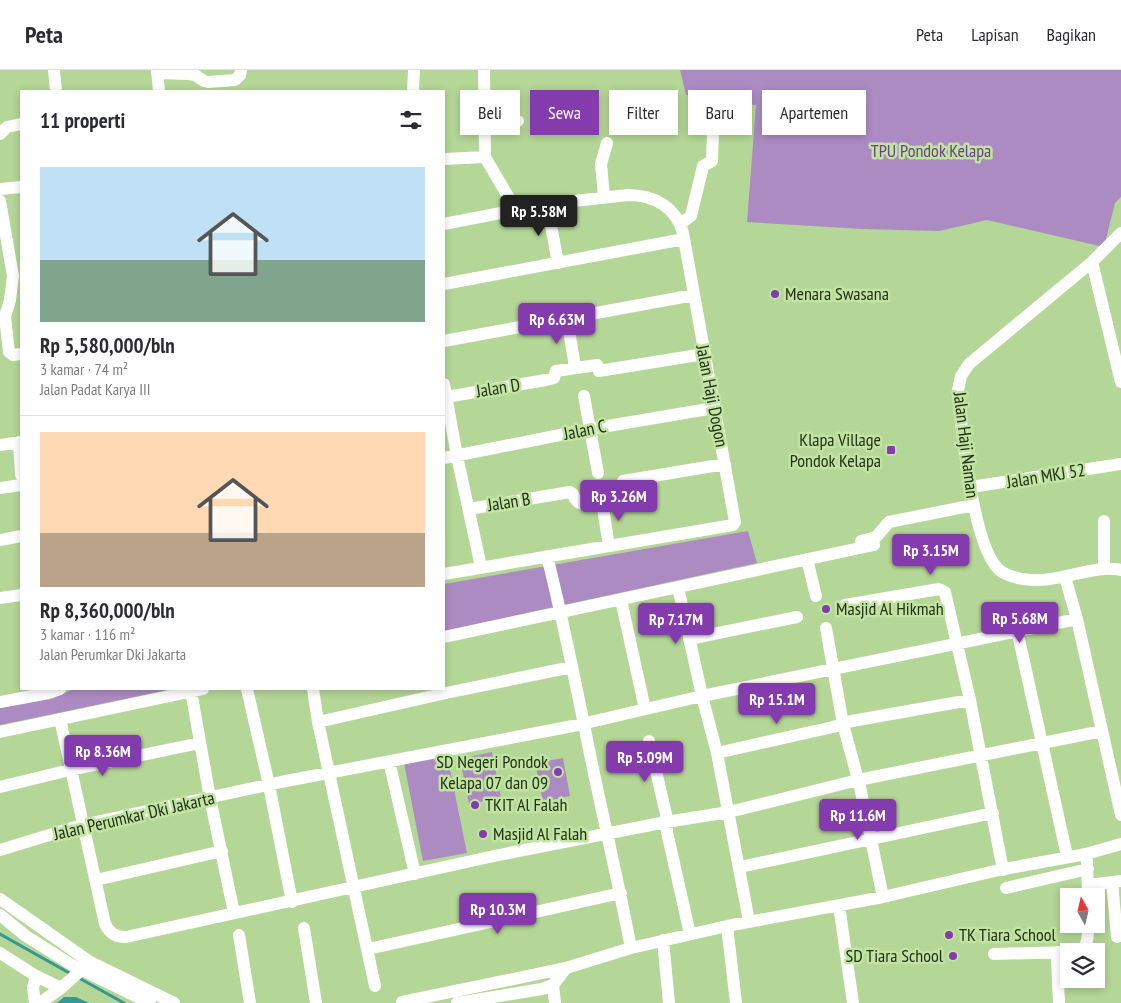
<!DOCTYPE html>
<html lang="id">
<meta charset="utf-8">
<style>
:root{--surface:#fff;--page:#f7f7f7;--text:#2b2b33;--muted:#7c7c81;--line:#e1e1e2;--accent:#843bad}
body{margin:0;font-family:"PT Sans Narrow",sans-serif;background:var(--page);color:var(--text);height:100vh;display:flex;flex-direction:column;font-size:19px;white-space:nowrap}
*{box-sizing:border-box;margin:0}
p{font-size:16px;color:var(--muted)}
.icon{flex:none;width:28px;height:28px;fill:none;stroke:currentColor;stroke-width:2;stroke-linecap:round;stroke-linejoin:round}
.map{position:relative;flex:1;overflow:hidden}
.details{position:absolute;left:20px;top:20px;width:425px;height:600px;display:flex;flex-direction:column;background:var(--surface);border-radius:0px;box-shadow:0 2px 8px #0003}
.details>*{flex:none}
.guide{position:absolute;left:460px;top:20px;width:475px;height:45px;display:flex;gap:10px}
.needle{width:32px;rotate:352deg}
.tools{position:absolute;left:1060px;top:818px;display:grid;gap:10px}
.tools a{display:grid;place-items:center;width:45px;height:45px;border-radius:0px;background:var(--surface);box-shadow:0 2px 8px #0003;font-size:25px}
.price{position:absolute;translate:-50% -42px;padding:0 11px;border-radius:5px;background:var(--accent);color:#fff;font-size:16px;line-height:32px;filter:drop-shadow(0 1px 2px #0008)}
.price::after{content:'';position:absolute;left:50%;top:30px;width:15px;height:11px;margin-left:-8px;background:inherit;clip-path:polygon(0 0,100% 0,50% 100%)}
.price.on{background:#222;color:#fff}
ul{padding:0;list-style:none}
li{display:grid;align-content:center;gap:10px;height:265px;padding:0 20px}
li+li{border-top:1px solid var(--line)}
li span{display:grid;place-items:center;height:155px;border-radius:0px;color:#555}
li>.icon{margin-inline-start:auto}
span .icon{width:90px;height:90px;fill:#fffc;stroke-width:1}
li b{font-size:21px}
h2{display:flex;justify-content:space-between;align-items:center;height:60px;padding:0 20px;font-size:21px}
.tag{padding:0 18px;border-radius:0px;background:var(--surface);box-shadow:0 2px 8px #0003;font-size:18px;line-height:45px}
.tag.on{background:var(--accent);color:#fff}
header{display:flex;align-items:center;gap:30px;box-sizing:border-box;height:70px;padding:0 25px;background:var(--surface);border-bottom:1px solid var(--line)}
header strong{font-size:24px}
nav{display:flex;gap:28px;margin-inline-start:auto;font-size:18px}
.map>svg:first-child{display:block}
.green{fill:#ac8bc2}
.water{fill:#379893}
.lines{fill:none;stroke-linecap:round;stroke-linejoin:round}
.stream{stroke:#379893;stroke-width:3}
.minor{stroke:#fff;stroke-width:12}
.poi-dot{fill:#843bad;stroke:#c1e4a2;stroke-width:2}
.labels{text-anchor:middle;stroke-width:5;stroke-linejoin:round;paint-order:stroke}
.park-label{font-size:18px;fill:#6b4086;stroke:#c1e4a2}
.poi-label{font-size:18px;fill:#233016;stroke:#c1e4a2;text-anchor:start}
.street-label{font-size:18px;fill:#233016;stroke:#c1e4a2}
</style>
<header>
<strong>Peta</strong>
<nav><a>Peta</a><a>Lapisan</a><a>Bagikan</a></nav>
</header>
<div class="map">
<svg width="1121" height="933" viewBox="0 0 1121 933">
<rect width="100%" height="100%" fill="#b4d696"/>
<path class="green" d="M680,0H1121V127L1115,133L1104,177L987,150L939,161L862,159L747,152L756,35L686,25Z
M748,461L757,493L444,561V514Z
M74,619H172L0,655V638L51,629Z
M492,682L501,728L469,734L460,689Z
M447,685L467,783L423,791L404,693Z
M563,688L570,726L543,732L535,693Z"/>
<path class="water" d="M64,927H76L89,933H57Z"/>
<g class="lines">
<path class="stream" d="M0,864L71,904
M79,908L124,933"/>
<path class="minor" d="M54,0L56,21
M157,0L159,21
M484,0L485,87
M157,3L189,4L195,5L204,11L208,12L235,10L240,5L241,0
M413,21L414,0
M485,44L518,51
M0,64L7,57L21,54
M485,87L516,140
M444,89L485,87
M0,119L21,117
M604,127L601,94L607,73
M0,131L13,206L10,230L5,247H0
M547,134L558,193
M444,154L547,134L628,125C654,125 676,137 683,163L735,452L733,455L444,504
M680,154L691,146L703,96L712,91L713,62
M1121,163L1092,192L969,294L961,306L958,320C961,355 973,484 1002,502C1012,508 1027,510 1039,510C1063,510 1099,494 1121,500
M1092,192L1121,312
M444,214L684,169
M5,247L9,282L13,285L21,284
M567,248L575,297
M444,271L694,225
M444,314L457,386L481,497
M584,326L598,403
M446,327L546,310L554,308L556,301L597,295L599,301L704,284
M19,372L21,405
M0,375L21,372
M444,388L590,359L714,338
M623,411L725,394
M971,417L1121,394
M0,418L21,415
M469,439L570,422L573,424C578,439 588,433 602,432L609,476
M0,470L21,466
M861,471L876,467L889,452L974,435
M547,486C564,553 577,621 591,689C604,752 619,815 631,878
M807,489L816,526
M1104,499V451
M1065,507L1077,549L1121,745
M678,517L702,626L717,683L749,851
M0,528L21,525
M621,530L645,639
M845,535L939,519L945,522L970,630L1003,800
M826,558L843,654L860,717L883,827
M1017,560L1067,786
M444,567L874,475
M689,569L797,547
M247,619L269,715L292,832
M313,619L318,652L375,916
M191,621L210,728L234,843
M0,632L48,623L60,619
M60,649L105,854C110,864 116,867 126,867L494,786L666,752L729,742L858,710L1102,661
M318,652L446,623L572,597
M0,662L203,619
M649,671L666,744L667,762L690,864
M717,683L833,657L852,651L970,630
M389,691L415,804
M0,717L70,700L200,673
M0,780L82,755L281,712L573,656L702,626L1077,549
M1087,791L1088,826
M740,797L993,743
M96,810L222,781
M1112,812L1117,867
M1088,815L1121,811
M1006,818L1088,799
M0,829L90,892L174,933
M839,835L853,933
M0,845L26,866L72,895L150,933
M727,856L736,933
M304,858L316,933
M239,865L250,933
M663,870L669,933
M368,879L621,823
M1080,881C1089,875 1088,864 1088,854
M1058,882L1057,889L1059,933
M0,883L36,906L61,918
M994,884L1069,882
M553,915L555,933
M402,932L566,898L631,878L727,856L883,827L999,800L1086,784L1121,774
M35,933L33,918L36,906
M40,933L61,918L87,895
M457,933L542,919L553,915L566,898"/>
</g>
<g class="poi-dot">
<circle cx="775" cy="224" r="5"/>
<rect x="886" y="375" width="10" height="10" rx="2.5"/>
<circle cx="826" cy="539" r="5"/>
<circle cx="558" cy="702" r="5"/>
<circle cx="475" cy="735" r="5"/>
<circle cx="483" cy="764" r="5"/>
<circle cx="949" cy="865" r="5"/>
<circle cx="953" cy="886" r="5"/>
</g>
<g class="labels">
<g class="park-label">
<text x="931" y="87">TPU Pondok Kelapa</text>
</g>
<g class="poi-label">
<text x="785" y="230">Menara Swasana</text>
<text x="881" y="376" text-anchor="end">Klapa Village<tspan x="881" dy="21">Pondok Kelapa</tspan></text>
<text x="836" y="545">Masjid Al Hikmah</text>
<text x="548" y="698" text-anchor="end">SD Negeri Pondok<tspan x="548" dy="21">Kelapa 07 dan 09</tspan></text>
<text x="485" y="741">TKIT Al Falah</text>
<text x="493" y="770">Masjid Al Falah</text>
<text x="959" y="871">TK Tiara School</text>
<text x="943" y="892" text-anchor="end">SD Tiara School</text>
</g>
<g class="street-label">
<text transform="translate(498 318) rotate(-9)" y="6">Jalan D</text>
<text transform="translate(712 326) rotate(79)" y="6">Jalan Haji Dogon</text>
<text transform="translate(585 360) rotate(-11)" y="6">Jalan C</text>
<text transform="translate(966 375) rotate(83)" y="6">Jalan Haji Naman</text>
<text transform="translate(1046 406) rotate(-9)" y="6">Jalan MKJ 52</text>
<text transform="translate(509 432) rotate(-9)" y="6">Jalan B</text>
<text transform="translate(134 746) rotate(-13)" y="6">Jalan Perumkar Dki Jakarta</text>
</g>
</g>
</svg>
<div class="tools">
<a><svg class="needle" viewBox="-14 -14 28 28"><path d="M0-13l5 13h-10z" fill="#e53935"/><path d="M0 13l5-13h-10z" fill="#7c7c81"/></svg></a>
<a><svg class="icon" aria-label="layers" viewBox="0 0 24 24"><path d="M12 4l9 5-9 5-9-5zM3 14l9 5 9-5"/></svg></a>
</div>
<b class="price on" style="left:539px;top:167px">Rp 5.58M</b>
<b class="price" style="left:557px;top:275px">Rp 6.63M</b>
<b class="price" style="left:619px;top:452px">Rp 3.26M</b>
<b class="price" style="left:931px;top:506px">Rp 3.15M</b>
<b class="price" style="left:1020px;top:574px">Rp 5.68M</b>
<b class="price" style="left:676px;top:575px">Rp 7.17M</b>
<b class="price" style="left:777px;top:655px">Rp 15.1M</b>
<b class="price" style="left:103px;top:707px">Rp 8.36M</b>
<b class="price" style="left:645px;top:713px">Rp 5.09M</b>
<b class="price" style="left:858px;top:771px">Rp 11.6M</b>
<b class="price" style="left:498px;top:865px">Rp 10.3M</b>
<div class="guide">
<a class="tag">Beli</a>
<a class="tag on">Sewa</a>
<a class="tag">Filter</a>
<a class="tag">Baru</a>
<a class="tag">Apartemen</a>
</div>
<section class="details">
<h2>11 properti<svg class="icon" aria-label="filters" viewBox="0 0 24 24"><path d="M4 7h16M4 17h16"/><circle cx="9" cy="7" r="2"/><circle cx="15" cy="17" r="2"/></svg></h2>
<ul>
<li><span style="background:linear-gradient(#bfe0f5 60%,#7fa58c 0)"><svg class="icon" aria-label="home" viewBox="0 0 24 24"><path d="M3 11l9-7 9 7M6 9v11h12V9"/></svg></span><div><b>Rp 5,580,000/bln</b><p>3 kamar · 74 m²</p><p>Jalan Padat Karya III</p></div></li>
<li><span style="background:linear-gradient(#ffd9b3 65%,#b9a48a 0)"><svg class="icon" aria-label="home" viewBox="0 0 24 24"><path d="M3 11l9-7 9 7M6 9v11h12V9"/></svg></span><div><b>Rp 8,360,000/bln</b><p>3 kamar · 116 m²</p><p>Jalan Perumkar Dki Jakarta</p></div></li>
</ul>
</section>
</div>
